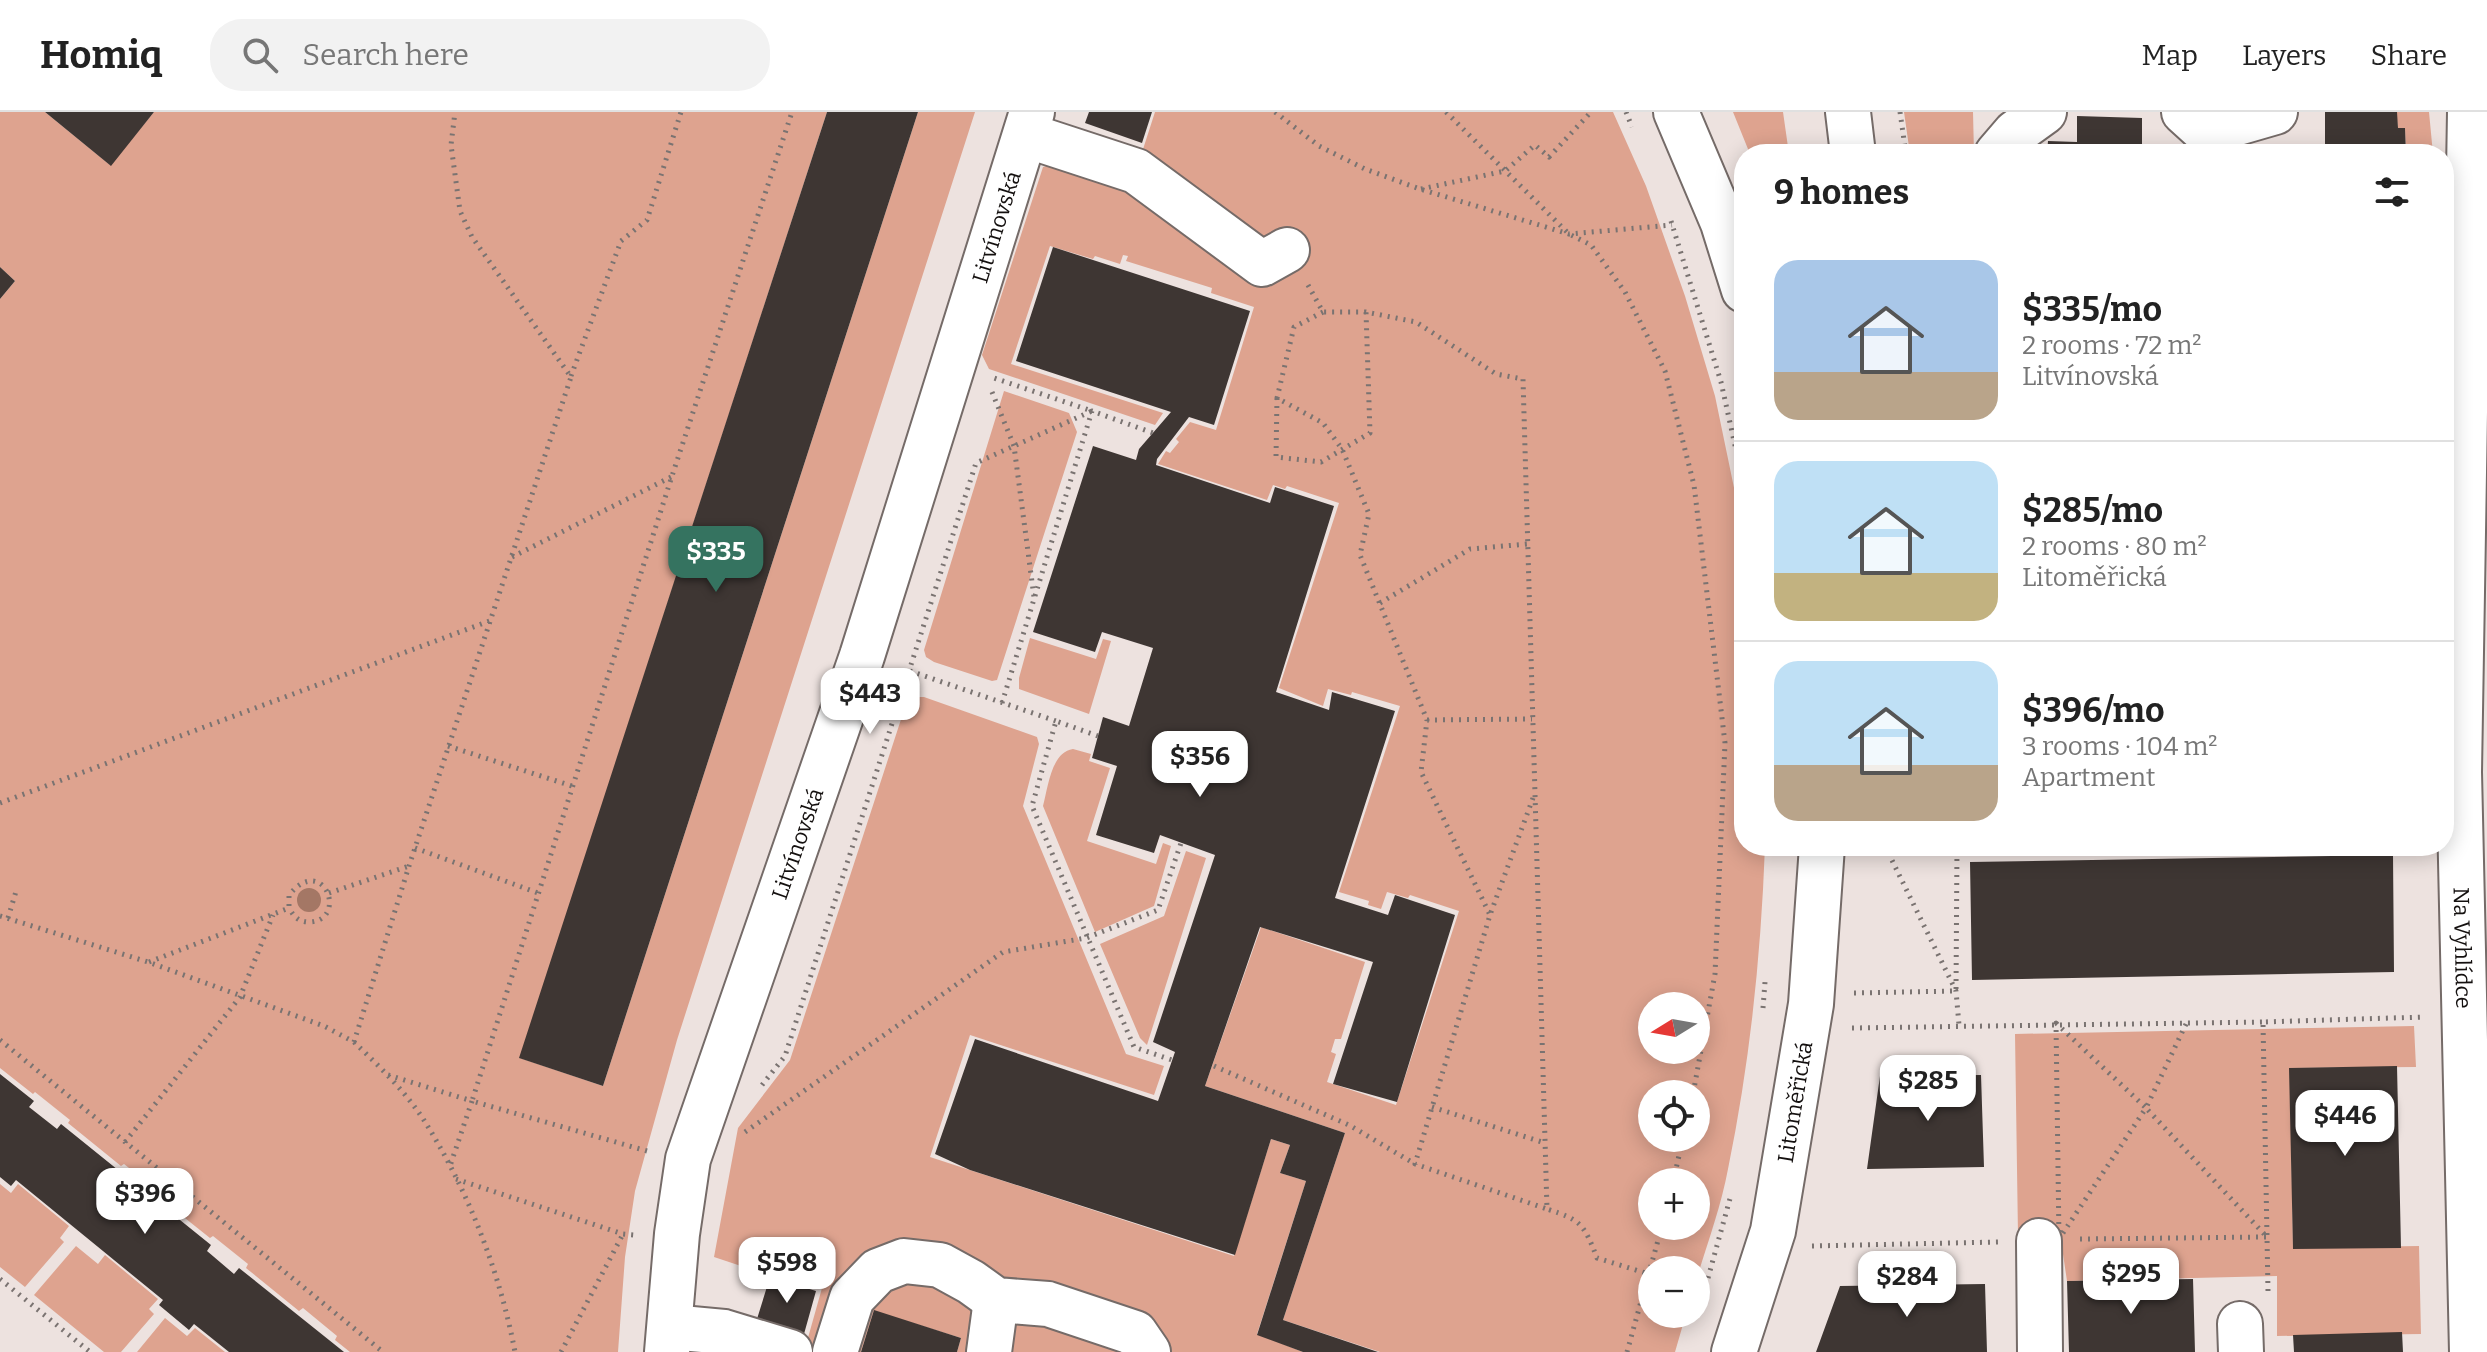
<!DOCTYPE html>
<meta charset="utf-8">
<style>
:root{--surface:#fff;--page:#f2f2f2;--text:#222;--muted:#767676;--line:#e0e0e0;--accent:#357360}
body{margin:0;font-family:Bitter,serif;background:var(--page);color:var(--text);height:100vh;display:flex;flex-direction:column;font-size:30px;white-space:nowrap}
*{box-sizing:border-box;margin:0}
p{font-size:26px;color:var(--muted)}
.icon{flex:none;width:44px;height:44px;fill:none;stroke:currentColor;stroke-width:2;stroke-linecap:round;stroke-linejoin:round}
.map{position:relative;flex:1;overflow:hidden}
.details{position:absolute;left:1734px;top:32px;width:720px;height:712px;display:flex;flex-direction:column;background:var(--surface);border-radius:32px;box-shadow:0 4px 20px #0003}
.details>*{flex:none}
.needle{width:52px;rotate:259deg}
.buttons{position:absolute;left:1638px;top:880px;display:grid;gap:16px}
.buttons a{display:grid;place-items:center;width:72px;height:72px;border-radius:50%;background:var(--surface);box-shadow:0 4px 20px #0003;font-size:40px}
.price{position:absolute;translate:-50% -68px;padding:0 18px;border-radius:16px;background:#fff;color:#222;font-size:26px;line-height:52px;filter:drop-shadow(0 2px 4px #0008)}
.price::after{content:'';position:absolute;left:50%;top:48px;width:24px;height:18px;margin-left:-12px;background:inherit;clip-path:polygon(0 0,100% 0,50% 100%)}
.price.on{background:var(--accent);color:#fff}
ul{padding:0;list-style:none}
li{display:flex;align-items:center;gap:24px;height:200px;padding:0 40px}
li+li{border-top:2px solid var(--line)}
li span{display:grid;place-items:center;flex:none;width:224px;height:160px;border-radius:24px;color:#555}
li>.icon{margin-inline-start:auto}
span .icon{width:96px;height:96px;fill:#fffc;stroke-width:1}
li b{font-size:34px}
h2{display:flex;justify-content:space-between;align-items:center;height:96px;padding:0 40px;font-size:34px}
header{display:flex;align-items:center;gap:48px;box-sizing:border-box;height:112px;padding:0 40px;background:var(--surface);border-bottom:2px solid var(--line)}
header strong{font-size:38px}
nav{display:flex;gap:44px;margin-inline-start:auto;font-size:28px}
.search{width:560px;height:72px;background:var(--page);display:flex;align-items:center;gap:20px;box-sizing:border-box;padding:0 28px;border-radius:32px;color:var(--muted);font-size:30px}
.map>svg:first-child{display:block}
.green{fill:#dea38f;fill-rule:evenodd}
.building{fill:#3e3633}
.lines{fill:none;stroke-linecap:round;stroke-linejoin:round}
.minor-casing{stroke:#756b68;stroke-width:48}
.path{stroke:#7a7371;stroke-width:5;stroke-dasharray:2 6;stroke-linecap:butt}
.minor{stroke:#fff;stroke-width:44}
.tree{fill:#a47765}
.labels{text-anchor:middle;stroke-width:8;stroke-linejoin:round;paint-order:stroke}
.street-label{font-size:22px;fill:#14100f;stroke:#fbefec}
</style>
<header>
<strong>Homiq</strong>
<div class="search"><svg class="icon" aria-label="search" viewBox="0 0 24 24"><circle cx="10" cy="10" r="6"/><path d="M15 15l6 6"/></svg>Search here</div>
<nav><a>Map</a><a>Layers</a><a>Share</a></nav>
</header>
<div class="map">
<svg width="2487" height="1240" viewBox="0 0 2487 1240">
<rect width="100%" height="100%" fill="#ede2df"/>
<path class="green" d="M0,0H45L110,53L154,0H827L520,946L603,974L918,0H975L677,928L635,1079L625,1145L618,1240H350L335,1228L337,1224L303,1196L299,1199L246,1156L248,1152L213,1124L210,1126L156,1083L158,1079L124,1052L121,1054L68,1011L70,1008L35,980L33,982L0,956V187L15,169L0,155Z
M1155,0H1613L1646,74L1685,184L1715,284L1744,424V734H1765C1761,843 1750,950 1728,1057C1721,1095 1707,1132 1696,1169V1158H1652V1202H1686L1675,1240H1380L1283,1208L1345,1021L1205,974L1261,815L1365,850L1341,927H1335L1331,940L1336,942L1327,970L1396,993L1459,799L1410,783L1408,786L1387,780L1381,797L1368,793L1369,789L1339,780L1400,594L1352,580L1351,583L1328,577L1323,594L1279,576L1339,391L1287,374L1285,377L1273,373L1267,388L1158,352L1166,339L1170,341L1179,330L1176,327L1190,310L1216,318L1254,195L1211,181L1212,176L1126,149L1128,144L1123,143L1120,152L1095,144L1093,147L1050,134L1011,252L1163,301L1155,313L989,257L982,243L1043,55L1050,53L1136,59ZM1652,894H1696V938H1652ZM1652,982H1696V1026H1652ZM1652,1070H1696V1114H1652Z
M1733,0H1783L1789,42H1750Z
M1904,0H1973L1974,42H1910Z
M2396,0H2429L2433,42H2406L2405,16H2398Z
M1004,279L1069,301L1077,320L997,568L992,569L934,550L926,545L924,538Z
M1030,526L1096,547L1103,527L1111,529L1089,602L1019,577V566Z
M915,585H924L1037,625L1039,632L1023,694L1126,942L1164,954L1154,983L970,923L930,1045L1234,1144L1271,1027L1290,1033L1280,1061L1306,1069L1257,1222L1303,1240H957L961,1226L874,1199L861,1240H804L822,1176L772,1161L771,1164L714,1145L738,1016L790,948L907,589Z
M1073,637L1091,642L1089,649L1110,656L1087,729L1156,752L1163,731L1171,734L1154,794L1095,820L1043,694C1048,676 1051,640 1073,637Z
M1186,739L1206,746L1147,933L1140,926L1100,832L1164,804Z
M2414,914L2416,955L2290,956L2293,1136L2419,1134L2421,1222L2277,1224V1164L2067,1169L2063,1142L2048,1122L2018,1124L2015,922Z
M0,1072L11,1081L18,1072L69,1114L60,1126L64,1130L25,1175L0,1155Z
M76,1134L98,1152L105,1143L158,1187L149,1197L154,1202L121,1240H104L34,1183Z
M165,1206L187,1224L195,1216L225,1240H137Z"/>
<path class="building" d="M45,0H154L111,54Z
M827,0H918L603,974L519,946Z
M1089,0H1152L1142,31L1085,11Z
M2325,0H2397L2398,16H2405L2406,42H2325Z
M2077,4L2142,6V32L2177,34V42H2047L2048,29L2077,30Z
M1053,135L1250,199L1214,313L1189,305L1157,347L1156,353L1270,391L1275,375L1334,394L1276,580L1329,598L1332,580L1395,599L1335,786L1388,803L1395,783L1455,803L1397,990L1333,972L1373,850L1260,815L1205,974L1345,1021L1283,1208L1378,1240H1303L1257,1223L1306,1069L1280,1061L1290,1033L1271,1027L1235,1143L970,1058L935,1042L975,927L1158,989L1175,940L1153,930L1215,743L1160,723L1154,741L1096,723L1117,654L1092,646L1103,605L1129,614L1153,536L1102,520L1095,540L1033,520L1093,334L1136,348L1139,337L1171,300L1016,249Z
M0,155L15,169L0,187Z
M2393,743L2394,860L1972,868L1970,750Z
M2397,954L2401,1136L2293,1137L2289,956Z
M0,962L34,989L29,995L57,1017L61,1012L211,1133L207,1139L234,1162L239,1156L344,1240H229L194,1212L189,1218L159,1193L163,1188L16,1068L11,1074L0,1065Z
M1981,963L1984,1055L1867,1057L1880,964Z
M770,1165L816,1179L804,1222L757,1207Z
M2193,1167L2195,1240H2069L2067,1169Z
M1985,1172L1987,1240H1816L1840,1174Z
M874,1198L961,1226L957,1240H861Z
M2402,1220L2403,1240H2294L2293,1223Z"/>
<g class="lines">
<g class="minor-casing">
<g id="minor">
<path d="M1676,0L1723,111L1744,178"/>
<path d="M1848,0L1853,42"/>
<path d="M2184,0L2206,20L2275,0"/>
<path id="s1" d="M2470,0L2459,660L2472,1240"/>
<path d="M1026,23L1136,59L1262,152L1287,138"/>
<path d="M1997,42L2015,21L2044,0"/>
<path d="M2039,1129L2040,1240"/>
<path d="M2240,1212L2241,1240"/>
<path d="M670,1215L724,1220L790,1240"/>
<path id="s2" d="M667,1240L677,1122L688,1047L862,544L1032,0"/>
<path d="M835,1240L852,1186L878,1159L904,1149L940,1153L971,1170L996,1188L1048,1192L1135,1221L1148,1240"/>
<path d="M989,1240L996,1188"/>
<path id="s3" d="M1734,1240L1773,1119L1811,892L1822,734"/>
</g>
</g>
<path class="path" d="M1275,0L1319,34L1365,57L1420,77L1569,122L1672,113
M1446,0L1569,122L1591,133L1625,180L1665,259L1694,373L1725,631L1715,862L1693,982
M1626,0L1632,15
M1900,0L1906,42
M1421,77L1505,59L1535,33L1549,45L1591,0
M1671,109L1721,270L1744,374
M1308,173L1323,200H1366L1416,210L1496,262L1523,267L1547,1097C1581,1108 1584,1112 1597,1146L1652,1163
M1323,200L1294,215L1277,286L1323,311L1342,337L1369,402L1360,443L1427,608L1421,660L1490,803
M571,264L621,129L647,108L681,0
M992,280L1014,334L1034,485
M1277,286L1276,345L1321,350L1370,321L1366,200
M512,445L671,365
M1380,491L1470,437L1527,432
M910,559L1056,609
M1002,591L1092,299L1153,321
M1427,608L1532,607
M1098,624L1056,609L1032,694L1134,935L1172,948
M448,634L572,674
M1533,686L1490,803L1415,1052L1547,1097
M0,691L492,508
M1885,734L1956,879L1959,913
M415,736L538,781
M329,781L409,754
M0,804L148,850L324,914L354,930L409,754L571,265L472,125L460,99L451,33L455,0
M8,806L17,776
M149,850L289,796V783C324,740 349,809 309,810C299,810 294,805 289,796
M1854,881L1956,879L1957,734
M1763,896L1765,870
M2056,911L2146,996L2059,1127Z
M2186,912L2146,996L2267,1125
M1852,916L2263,910
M0,928L383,1240
M354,930C380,955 408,982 427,1013C469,1081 500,1161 515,1240
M1214,954L1349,1013L1415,1052
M388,963L472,989L450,1054
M762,973L785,944L976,351L1092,299L994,266
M1432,995L1545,1031
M745,1020L1003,840L1086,826L1158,798L1181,731
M125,1030L240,885L273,803
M647,1039L472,989L672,364L792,0
M456,1067L623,1122L634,1123
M1673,1070L1683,1026
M2080,1127L2267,1125
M1812,1134L1998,1130
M1708,1166L1731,1083
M0,1167L90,1240
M2268,1179L2263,910L2424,905
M561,1240L623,1122
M1627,1240L1662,1114"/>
<use href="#minor" class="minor"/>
</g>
<circle class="tree" cx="309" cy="788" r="12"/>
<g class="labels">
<g class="street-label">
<text dy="8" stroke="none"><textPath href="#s2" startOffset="1176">Litvínovská</textPath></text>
<text dy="8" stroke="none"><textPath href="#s2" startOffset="528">Litvínovská</textPath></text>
<text dy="8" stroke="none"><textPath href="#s1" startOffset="836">Na Vyhlídce</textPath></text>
<text dy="8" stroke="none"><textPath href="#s3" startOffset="258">Litoměřická</textPath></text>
</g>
</g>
</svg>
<div class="buttons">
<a><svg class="needle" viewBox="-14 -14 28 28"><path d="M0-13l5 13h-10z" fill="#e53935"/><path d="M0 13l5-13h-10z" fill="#767676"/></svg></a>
<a><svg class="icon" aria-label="locate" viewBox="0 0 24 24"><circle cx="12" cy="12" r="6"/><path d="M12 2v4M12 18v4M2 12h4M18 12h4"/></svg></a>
<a>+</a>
<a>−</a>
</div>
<b class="price on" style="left:716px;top:482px">$335</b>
<b class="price" style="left:870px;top:624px">$443</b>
<b class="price" style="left:1200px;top:687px">$356</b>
<b class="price" style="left:1928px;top:1011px">$285</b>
<b class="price" style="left:2345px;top:1046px">$446</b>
<b class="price" style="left:145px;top:1124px">$396</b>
<b class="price" style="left:787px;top:1193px">$598</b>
<b class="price" style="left:2131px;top:1204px">$295</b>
<b class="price" style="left:1907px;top:1207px">$284</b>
<section class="details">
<h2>9 homes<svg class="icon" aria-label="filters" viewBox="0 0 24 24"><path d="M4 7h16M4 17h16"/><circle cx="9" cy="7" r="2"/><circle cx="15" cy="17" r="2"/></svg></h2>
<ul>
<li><span style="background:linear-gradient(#a9c7e8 70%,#b9a48a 0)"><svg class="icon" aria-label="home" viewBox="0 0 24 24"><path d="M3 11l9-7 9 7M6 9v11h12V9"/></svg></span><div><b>$335/mo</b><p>2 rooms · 72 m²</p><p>Litvínovská</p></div></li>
<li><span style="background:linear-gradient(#bfe0f5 70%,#c2b280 0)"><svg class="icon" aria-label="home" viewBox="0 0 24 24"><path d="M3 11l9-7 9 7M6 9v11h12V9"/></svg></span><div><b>$285/mo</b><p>2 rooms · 80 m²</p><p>Litoměřická</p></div></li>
<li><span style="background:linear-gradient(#bfe0f5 65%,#b9a48a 0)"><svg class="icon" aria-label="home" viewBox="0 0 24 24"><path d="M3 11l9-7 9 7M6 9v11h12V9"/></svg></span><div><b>$396/mo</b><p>3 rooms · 104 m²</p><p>Apartment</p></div></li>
</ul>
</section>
</div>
